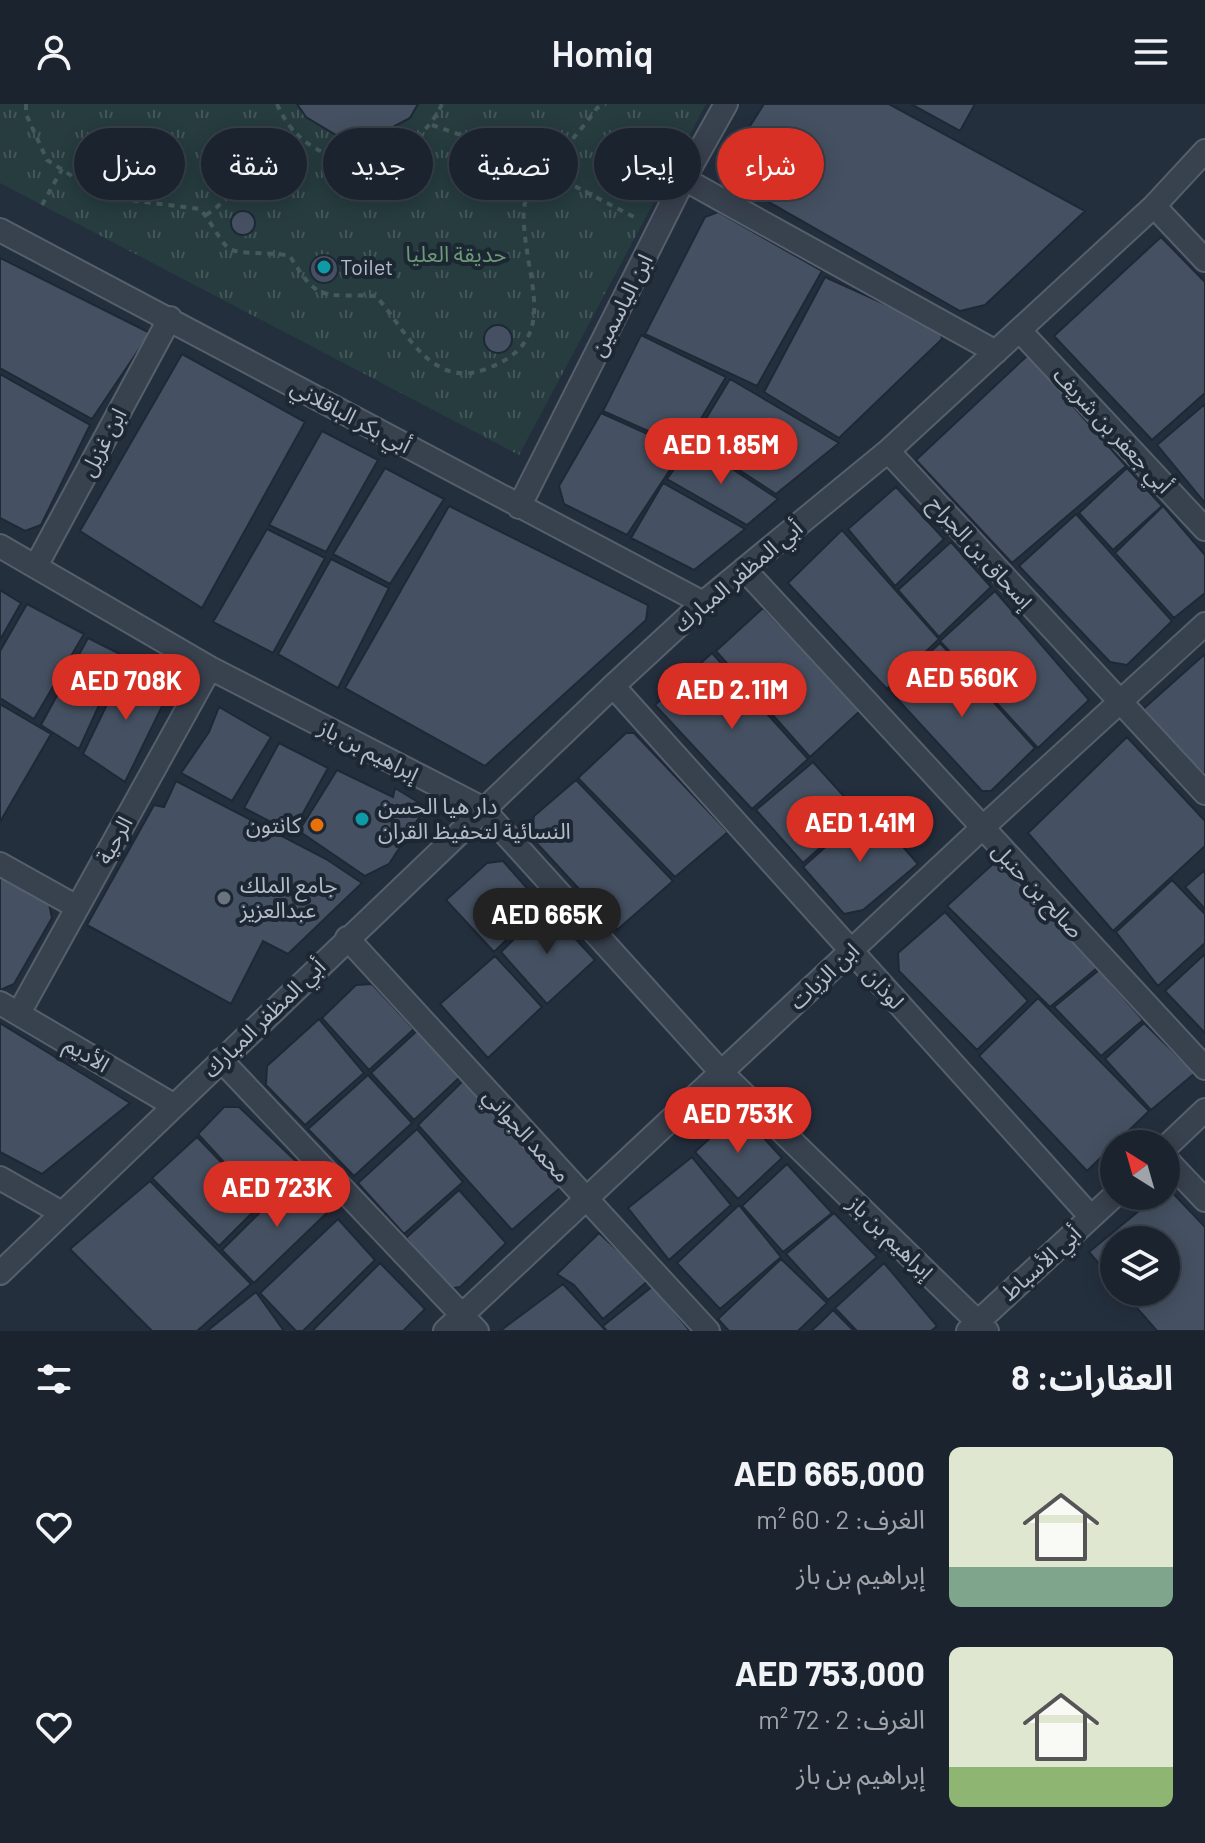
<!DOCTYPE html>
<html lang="ar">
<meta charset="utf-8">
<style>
:root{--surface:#1b232e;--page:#242b36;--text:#f1f3f6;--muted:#a0a4aa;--line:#39404a;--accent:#d93025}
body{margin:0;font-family:Barlow,"Noto Sans Arabic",sans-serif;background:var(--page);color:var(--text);direction:rtl;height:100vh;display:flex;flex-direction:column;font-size:30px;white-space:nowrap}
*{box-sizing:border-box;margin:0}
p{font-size:26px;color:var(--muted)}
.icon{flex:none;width:44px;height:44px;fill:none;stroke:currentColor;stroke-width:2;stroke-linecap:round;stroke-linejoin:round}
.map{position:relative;height:1227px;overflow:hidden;direction:ltr}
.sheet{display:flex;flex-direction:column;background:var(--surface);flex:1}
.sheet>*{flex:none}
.banner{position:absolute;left:24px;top:24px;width:800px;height:72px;direction:rtl;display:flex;gap:16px}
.needle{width:52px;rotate:323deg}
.tools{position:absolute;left:1100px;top:1026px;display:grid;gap:16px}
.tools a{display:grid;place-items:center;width:80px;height:80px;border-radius:50%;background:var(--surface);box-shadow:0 4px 20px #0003,0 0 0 2px var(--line);font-size:40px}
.price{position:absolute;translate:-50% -68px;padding:0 18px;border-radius:28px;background:var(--accent);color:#fff;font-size:26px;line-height:52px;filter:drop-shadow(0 2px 4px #0008)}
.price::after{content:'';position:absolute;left:50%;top:48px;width:24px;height:18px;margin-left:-12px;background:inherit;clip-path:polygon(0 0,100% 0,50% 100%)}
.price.current{background:#222;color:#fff}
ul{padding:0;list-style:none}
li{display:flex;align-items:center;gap:24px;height:200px;padding:0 32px}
li span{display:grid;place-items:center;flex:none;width:224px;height:160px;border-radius:12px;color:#555}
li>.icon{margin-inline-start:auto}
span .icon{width:96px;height:96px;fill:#fffc;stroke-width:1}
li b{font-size:34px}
h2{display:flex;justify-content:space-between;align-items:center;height:96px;padding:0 32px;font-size:34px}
.pill{padding:0 28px;border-radius:36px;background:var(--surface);box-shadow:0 4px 20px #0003,0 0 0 2px var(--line);font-size:28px;line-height:72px}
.pill.current{background:var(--accent);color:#fff}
header{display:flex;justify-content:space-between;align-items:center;height:104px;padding:0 32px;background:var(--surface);font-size:36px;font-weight:600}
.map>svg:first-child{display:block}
.park{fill:url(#park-tufts)}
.building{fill:#455162;stroke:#1f2835;stroke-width:2}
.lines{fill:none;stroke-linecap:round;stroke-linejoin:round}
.minor-casing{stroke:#565f6c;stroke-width:26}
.path{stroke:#44595c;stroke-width:4;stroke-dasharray:6 6;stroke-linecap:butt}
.minor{stroke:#38414e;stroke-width:22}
.culture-dot{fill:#0f9aa8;stroke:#1d2633;stroke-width:3}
.food-dot{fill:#e8710a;stroke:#1d2633;stroke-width:3}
.worship-dot{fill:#6b7280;stroke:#1d2633;stroke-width:3}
.labels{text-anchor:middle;stroke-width:8;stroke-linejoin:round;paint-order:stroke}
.park-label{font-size:22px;fill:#6b9a76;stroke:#1d2633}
.poi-label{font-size:22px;fill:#b4bcc9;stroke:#1d2633;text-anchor:start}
.street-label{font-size:22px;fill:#b4bcc9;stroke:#1d2633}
</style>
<header><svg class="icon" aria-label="menu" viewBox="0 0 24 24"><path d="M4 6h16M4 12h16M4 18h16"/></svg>Homiq<svg class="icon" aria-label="person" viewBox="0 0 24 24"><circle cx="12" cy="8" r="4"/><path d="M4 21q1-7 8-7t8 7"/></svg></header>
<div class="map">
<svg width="1205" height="1227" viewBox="0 0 1205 1227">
<defs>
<pattern id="park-tufts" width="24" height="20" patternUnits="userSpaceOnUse" patternTransform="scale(2)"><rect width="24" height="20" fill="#263c3f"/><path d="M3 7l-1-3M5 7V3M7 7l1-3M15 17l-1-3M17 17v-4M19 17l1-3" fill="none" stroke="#435659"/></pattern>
</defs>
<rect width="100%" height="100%" fill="#242f3e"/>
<path class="park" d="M0,0H706L519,351L0,79Z"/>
<path class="building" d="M297,0H418L410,14L376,32L341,34L306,13Z
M764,0H889L1085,107L985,201L960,207L737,80L728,57Z
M911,0H975L960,27Z
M231 119a12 12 0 1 1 24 0a12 12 0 1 1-24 0Z
M718,108L822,167L757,282L645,230L705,113Z
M1161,133L1205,178V289L1152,336L1054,232Z
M310 165a14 14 0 1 1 28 0a14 14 0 1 1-28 0Z
M0,154L150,229L92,315L0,264Z
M825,173L940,225L942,235L839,334L764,288Z
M484 235a14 14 0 1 1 28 0a14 14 0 1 1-28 0Z
M641,231L726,273L684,343L603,307Z
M182,250L305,318L202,504L80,427Z
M1028,251L1126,362L1012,459L916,356Z
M0,270L90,321L41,421L25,427L0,414Z
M730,275L839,339L776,390L693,336Z
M1205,300V399L1157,341Z
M601,309L683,346L627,431L564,400L559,382Z
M322,327L378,356L326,448L269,421Z
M693,339L778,395L747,421L667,375Z
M385,364L444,395L390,480L333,450Z
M1127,364L1162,402L1113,446L1079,409Z
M663,379L745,425L694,466L631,434Z
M896,383L944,435L895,482L848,425Z
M449,402L648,501L646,516L485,662L345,584Z
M1163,402L1205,451V489L1174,514L1115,449Z
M1076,410L1172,517L1127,561L1110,558L1019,462Z
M267,425L325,454L273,549L213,518Z
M842,426L939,535L887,585L788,479Z
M951,438L991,483L939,533L898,486Z
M331,455L389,484L338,584L278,550Z
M0,486L21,499L0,536Z
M995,487L1089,596L1038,644L940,537Z
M27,500L84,530L34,615L0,594V547Z
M763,504L861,606L810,653L716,547Z
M88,534L122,551L79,645L41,621Z
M940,539L1035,644L991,687H982L889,586Z
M712,549L808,655L752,705L655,601Z
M1205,550V672L1141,607Z
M127,559L170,586L125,678L83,650Z
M0,600L51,630L0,718Z
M219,603L271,633L232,697L181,669L209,628Z
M626,629H634L728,728L675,773L578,674Z
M1127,633L1205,717V742L1113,827L1028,729Z
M279,639L328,664L292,729L244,704Z
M813,658L859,709L803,759L756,706Z
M337,666L393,693L395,684L426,703L389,760L365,772L299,727Z
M576,676L673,777L617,826L531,733L534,712Z
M176,677L326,755L362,779L288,850L263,837L231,900L87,821L154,701L164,703Z
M869,704L918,760L863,806L844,810L803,763Z
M503,757L542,801L494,848L446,796L487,759Z
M994,759L1003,760L1097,864L1050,903L947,802Z
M1205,766V805L1185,783Z
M0,773L48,795L52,814L14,880L0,886Z
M1172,776L1205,810V839L1158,882L1116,828Z
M546,803L595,856L547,900L501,848Z
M945,808L1028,897L977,946L899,867L898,849Z
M1205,850V929L1165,887Z
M495,852L542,903L488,954L440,900Z
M1099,866L1143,916L1101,952L1054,903Z
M372,880L414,925L369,966L322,914L356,881Z
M1038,894L1149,1007L1087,1067L979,952Z
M319,915L364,969L305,1021L266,981L267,962Z
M0,919L130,999L42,1070L0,1048Z
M1144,919L1195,969L1151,1006L1105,955Z
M418,926L460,973L414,1016L371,969Z
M368,971L412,1019L354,1072L308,1025Z
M466,974L561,1083L512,1126L418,1021Z
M224,1003H239L301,1062L261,1098L198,1030Z
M739,1007L782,1054L738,1095L695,1048Z
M417,1025L463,1078L404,1130L358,1079Z
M197,1033L261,1100L219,1142L152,1074Z
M692,1053L731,1101L669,1156L628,1104Z
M787,1060L832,1109L783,1148L742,1102Z
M298,1071L332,1104L254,1179L222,1146Z
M150,1077L251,1180L197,1227H152L70,1145Z
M1167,1083L1205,1123V1227H1157L1123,1188H1166V1136H1114V1177L1089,1148L1157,1092H1166Z
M459,1086L506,1139L460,1183L448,1185L406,1134Z
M739,1101L781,1153L720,1205L677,1159Z
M834,1109L877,1153L828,1196L786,1150Z
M338,1115L375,1156L303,1227H296L260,1189Z
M599,1129L649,1176L603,1215L574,1181L557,1170Z
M781,1155L827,1199L798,1227H729L718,1215Z
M380,1159L425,1205L403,1227H312Z
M884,1159L937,1222L931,1227H857L835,1204Z
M563,1180L606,1227H500Z
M653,1182L690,1227H607L603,1222Z
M256,1188L284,1227H207Z
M833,1206L854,1227H811L819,1220Z"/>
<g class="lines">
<g class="minor-casing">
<path id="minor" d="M684,75L996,248
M1154,102L1205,156
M0,126L703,499
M1020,227L1205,425
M888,347L1205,689
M519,403L684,75L726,0
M0,442L210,564L482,704L721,968L987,1227
M36,462L170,214
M744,465L1205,964
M613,582L1091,1113
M0,760L77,803
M347,834L708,1227
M0,899L173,1001
M19,909L210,564
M221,956L477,1227
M1166,1043L1205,1006
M1166,1055L1205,1096
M0,1074L62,1109
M0,1169L613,582L703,499L888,347L1154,102L1205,47
M445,1227L981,725L1205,520
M968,1227L1114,1092"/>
</g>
<path class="path" d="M26,0V10L47,56L75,74L128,96L200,105C210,116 217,132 227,143C236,152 271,147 290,152C319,201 324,189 376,192C406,226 431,286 486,265C556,239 531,189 525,132C524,122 522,105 526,96C539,69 578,32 597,4L606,0
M277,0C309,76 409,71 442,0
M432,21L507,47L636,114
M42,101L62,65
M206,111C241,88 259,48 293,24"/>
<use href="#minor" class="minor"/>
</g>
<g class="culture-dot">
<circle cx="324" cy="163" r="8"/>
<circle cx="362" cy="715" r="8"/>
</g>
<circle class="food-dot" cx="317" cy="721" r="8"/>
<circle class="worship-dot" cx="224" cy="794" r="8"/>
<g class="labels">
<g class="park-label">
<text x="456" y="158">حديقة العليا</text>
</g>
<g class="poi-label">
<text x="340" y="171">Toilet</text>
<text x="378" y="710">دار هيا الحسن<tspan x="378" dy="25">النسائية لتحفيظ القران</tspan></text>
<text x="301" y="729" text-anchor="end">كانتون</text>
<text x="240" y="789">جامع الملك<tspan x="240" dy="25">عبدالعزيز</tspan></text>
</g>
<g class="street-label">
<text transform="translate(621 201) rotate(-63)" y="8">ابن الياسمين</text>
<text transform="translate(351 312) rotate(28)" y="8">أبي بكر الباقلاني</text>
<text transform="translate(1113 326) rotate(47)" y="8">أبي جعفر بن شريف</text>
<text transform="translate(103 338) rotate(-62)" y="8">ابن غزيل</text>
<text transform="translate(981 448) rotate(48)" y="8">إسحاق بن الجراح</text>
<text transform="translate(738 472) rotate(-40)" y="8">أبي المظفر المبارك</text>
<text transform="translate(369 646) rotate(27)" y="8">إبراهيم بن باز</text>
<text transform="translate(114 736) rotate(-61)" y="8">الرحية</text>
<text transform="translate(1038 786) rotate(47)" y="8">صالح بن حنبل</text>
<text transform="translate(824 872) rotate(-43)" y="8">ابن الزيات</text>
<text transform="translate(884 884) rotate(48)" y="8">لوذان</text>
<text transform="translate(264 914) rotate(-44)" y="8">أبي المظفر المبارك</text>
<text transform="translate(87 950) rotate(31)" y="8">الأديم</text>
<text transform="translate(527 1031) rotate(48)" y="8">محمد الجواني</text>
<text transform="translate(891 1133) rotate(44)" y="8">إبراهيم بن باز</text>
<text transform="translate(1041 1159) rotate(-42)" y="8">أبي الأسباط</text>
</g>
</g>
</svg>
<div class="tools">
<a><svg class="needle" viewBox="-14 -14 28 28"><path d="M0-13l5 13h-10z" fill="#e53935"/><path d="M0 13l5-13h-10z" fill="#a0a4aa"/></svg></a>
<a><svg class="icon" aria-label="layers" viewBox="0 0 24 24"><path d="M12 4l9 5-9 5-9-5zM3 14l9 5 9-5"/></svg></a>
</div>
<b class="price" style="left:721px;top:382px">AED 1.85M</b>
<b class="price" style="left:962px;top:615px">AED 560K</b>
<b class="price" style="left:126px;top:618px">AED 708K</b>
<b class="price" style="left:732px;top:627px">AED 2.11M</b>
<b class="price" style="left:860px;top:760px">AED 1.41M</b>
<b class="price current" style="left:547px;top:852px">AED 665K</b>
<b class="price" style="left:738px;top:1051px">AED 753K</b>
<b class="price" style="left:277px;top:1125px">AED 723K</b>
<div class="banner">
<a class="pill current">شراء</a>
<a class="pill">إيجار</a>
<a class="pill">تصفية</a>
<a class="pill">جديد</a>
<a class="pill">شقة</a>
<a class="pill">منزل</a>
</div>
</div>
<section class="sheet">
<h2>العقارات: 8<svg class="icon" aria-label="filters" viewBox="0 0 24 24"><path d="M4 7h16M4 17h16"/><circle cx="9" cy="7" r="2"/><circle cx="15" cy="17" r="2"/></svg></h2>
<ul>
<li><span style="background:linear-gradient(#dfe7d0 75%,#7fa58c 0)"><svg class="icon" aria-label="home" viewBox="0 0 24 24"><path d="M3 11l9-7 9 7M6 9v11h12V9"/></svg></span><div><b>AED 665,000</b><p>الغرف: 2 · 60 m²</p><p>إبراهيم بن باز</p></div><svg class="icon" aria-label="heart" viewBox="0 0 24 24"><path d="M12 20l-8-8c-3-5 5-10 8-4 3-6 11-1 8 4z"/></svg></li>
<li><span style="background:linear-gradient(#dfe7d0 75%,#8fb573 0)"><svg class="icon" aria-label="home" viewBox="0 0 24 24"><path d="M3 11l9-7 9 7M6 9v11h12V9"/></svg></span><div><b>AED 753,000</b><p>الغرف: 2 · 72 m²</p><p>إبراهيم بن باز</p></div><svg class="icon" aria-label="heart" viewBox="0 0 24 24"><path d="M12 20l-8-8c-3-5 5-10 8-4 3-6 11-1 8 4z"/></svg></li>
</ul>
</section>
